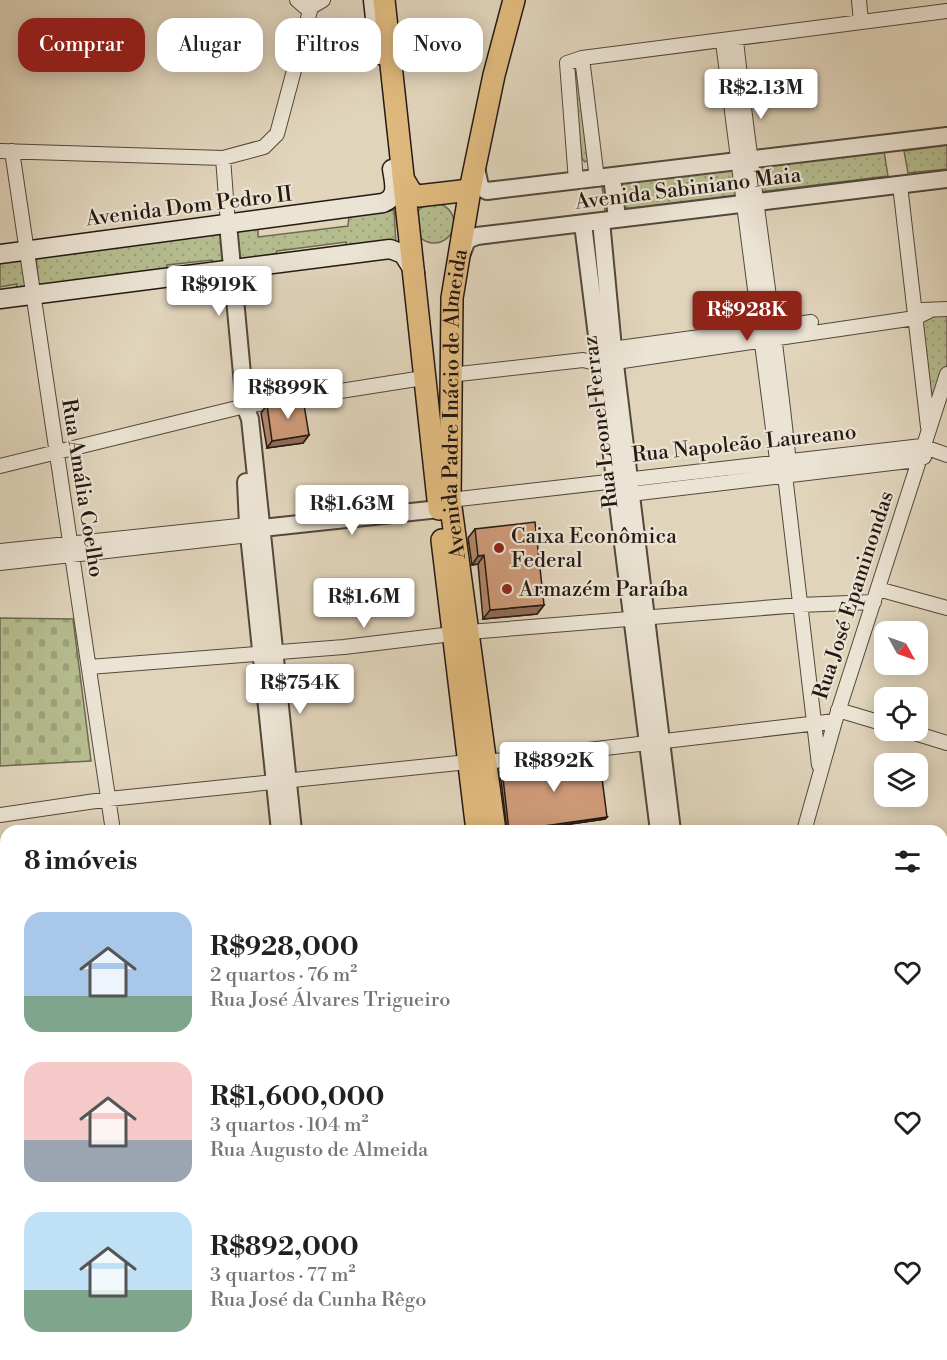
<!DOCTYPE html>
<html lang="pt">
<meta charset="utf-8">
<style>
:root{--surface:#fff;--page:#f6f6f6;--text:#202124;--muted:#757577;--accent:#8f2418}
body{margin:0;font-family:"Libre Bodoni",serif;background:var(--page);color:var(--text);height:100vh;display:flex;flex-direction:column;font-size:22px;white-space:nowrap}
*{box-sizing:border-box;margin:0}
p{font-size:20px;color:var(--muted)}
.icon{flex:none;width:33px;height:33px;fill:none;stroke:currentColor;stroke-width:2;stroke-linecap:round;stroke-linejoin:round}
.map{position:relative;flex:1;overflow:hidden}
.panel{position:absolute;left:0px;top:825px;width:948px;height:536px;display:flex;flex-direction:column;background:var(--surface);border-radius:18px 18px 0 0;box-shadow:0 3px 15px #0003}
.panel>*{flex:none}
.top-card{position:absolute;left:18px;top:18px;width:600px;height:54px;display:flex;gap:12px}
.needle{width:39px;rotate:130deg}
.buttons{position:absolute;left:874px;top:621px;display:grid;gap:12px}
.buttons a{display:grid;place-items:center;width:54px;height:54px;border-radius:12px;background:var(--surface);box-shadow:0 3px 15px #0003;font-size:30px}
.price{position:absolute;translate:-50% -51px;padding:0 14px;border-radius:6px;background:#fff;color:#222;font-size:20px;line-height:39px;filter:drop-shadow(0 2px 3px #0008)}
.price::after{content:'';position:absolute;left:50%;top:36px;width:18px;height:14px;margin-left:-9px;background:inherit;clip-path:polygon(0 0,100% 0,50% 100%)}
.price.current{background:var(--accent);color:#fff}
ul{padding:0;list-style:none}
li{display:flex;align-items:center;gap:18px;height:150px;padding:0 24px}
li span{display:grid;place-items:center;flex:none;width:168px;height:120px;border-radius:18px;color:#555}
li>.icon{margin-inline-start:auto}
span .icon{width:72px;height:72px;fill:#fffc;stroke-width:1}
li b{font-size:26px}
h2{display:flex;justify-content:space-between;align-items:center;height:72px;padding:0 24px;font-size:26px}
.tag{padding:0 21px;border-radius:18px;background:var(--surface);box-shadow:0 3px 15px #0003;font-size:21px;line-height:54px}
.tag.current{background:var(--accent);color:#fff}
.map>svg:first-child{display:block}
.cemetery{fill:url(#cemetery-stones);stroke:#6c6a50;stroke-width:1.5}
.park{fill:url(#park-dots);stroke:#6c6a50;stroke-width:1.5}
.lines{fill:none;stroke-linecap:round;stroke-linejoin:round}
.canal{stroke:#97b6ba;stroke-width:12}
.minor-casing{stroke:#53483d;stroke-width:16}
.tertiary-casing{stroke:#53483d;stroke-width:20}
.secondary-casing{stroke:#241913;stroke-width:21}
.primary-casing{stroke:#241913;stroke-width:24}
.minor{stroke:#ebe3d3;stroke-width:14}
.tertiary{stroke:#ebe3d3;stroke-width:16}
.secondary{stroke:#ebe3d3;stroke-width:18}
.primary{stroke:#e0ba7e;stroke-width:21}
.wall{fill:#b08466;stroke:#241913;stroke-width:1.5}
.shaded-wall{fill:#906b53;stroke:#241913;stroke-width:1.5}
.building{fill:#cd9977;stroke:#241913;stroke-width:1.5}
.poi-dot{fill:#8f2418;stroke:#ebe3d3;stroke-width:2}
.labels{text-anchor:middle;stroke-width:4.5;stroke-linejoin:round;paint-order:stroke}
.street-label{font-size:21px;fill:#241913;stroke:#ebe3d3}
.poi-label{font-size:21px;fill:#241913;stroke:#ebe3d3;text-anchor:start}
</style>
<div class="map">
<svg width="947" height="1360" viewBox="0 0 947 1360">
<defs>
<pattern id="cemetery-stones" width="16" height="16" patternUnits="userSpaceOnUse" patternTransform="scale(1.5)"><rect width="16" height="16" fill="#b5bc8e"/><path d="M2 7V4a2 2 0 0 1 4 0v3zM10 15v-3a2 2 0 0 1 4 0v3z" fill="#9ca17a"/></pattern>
<pattern id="park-dots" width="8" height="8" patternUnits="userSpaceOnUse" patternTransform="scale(1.5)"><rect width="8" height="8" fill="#b5bc8e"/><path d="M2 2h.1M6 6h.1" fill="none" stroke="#9ca17a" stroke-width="1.8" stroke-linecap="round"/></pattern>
</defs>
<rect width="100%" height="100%" fill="#e0d4bb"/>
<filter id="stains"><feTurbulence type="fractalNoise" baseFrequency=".00333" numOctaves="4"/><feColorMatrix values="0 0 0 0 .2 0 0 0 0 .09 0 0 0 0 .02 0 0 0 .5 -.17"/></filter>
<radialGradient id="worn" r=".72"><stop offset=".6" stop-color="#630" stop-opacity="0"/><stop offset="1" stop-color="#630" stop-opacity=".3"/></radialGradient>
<path class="cemetery" d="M0,618L73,619L91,761L0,766Z"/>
<path class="park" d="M576,73L579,75L589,159L585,162L582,159L573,78Z
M947,145V169L908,173L904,151Z
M884,151L888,176L760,192L753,167Z
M737,169L741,196L605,211L602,186Z
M414 223a20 20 0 1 1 40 0a20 20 0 1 1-40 0Z
M394,210L396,245L346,250V242L277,251L273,259L239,263L237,230L258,226V237L348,226L349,216Z
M221,233L223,266L211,267L212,260L167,265L165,274L39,289L36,255Z
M24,256L28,290L15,292L17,284L0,287V259Z
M947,315V364L932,414L916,319Z"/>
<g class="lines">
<path class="canal" d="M0,1107L6,1113
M114,1354L116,1360"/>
<g class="minor-casing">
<path id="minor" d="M297,0L305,7H311
M859,0L861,22
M736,41C752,185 776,329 790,474
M723,42L779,475
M582,58L597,179
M0,151L223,158L264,147L277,134L311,7L323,0
M12,151L113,831
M223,158L228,224
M576,181L567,63L582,58L947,11
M900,185L928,427
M922,310L947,309
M604,350L811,322
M450,375L583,360L600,364L616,362L915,318L931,310
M0,466L245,406L423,378
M785,475L819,765
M622,495L917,460L924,457
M450,500L922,446L947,455
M0,551L248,525
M0,563L249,535
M878,589L947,608
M89,667L344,647L469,632L800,605L874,602
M838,710L885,724
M905,730L947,743
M486,762L835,721
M0,815L109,799L468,762
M804,831L835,721L947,374
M942,882L947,884
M942,935L947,918
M0,958L6,961
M0,971L6,975
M942,1040L947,1042
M942,1188L947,1190
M0,1288L6,1286
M942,1322L947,1323
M221,1354L224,1360
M543,1354L544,1360
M567,1354V1360
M622,1354L638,1360
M817,1360L818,1354"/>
</g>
<g class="tertiary-casing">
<path id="tertiary" d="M476,167L480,187L487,191L947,136
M612,177L617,218
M601,221L613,348L672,831
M228,224L245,406L250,419L293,831
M583,224L659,831
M462,253L467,240L477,236L947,179
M246,482L248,525
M262,528L439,509
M249,535L280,831
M0,1090L6,1096
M0,1121L6,1127
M100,1354L101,1360
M124,1354L126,1360
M333,1354V1360
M350,1354V1360"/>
</g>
<g class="secondary-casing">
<path id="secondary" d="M373,0L379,55
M0,254L383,203C399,197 394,183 392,169
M0,299L390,249L403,254L415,273"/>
</g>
<g class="primary-casing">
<g id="primary">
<path d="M384,0L439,509"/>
<path d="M405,182L411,192L418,196L470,190"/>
<path d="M442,540L477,831"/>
<path id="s1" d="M495,831L450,500L452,298L470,190L494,75L514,0"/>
<path d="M739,1354L744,1360"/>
</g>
</g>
<use href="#minor" class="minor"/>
<use href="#tertiary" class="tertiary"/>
<use href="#secondary" class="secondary"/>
<use href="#primary" class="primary"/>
</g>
<path class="wall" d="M267,405L309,435L303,443L267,448L261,413Z
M475,529L544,605L537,614L483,619L478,564L472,565L468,538Z
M502,769L607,817L605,819L522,831H507L500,772Z"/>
<path class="shaded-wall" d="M309,435L303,443L267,448L272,441Z
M484,555L478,564L472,565L478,556Z
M544,605L537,614L483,619L490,610Z
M607,817L605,819L522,831H509Z"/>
<path class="building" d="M303,399L309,435L272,441L267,405Z
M535,522L544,605L490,610L484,555L478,556L475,529Z
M599,755L607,817L509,831L502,769Z"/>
<g class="poi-dot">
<circle cx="499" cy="548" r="6"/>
<circle cx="507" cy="589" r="6"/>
</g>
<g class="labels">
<g class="street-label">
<text transform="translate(688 188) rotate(-7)" y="7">Avenida Sabiniano Maia</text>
<text transform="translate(189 206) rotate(-7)" y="7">Avenida Dom Pedro II</text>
<text dy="7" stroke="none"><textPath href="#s1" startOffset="430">Avenida Padre Inácio de Almeida</textPath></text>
<text transform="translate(600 422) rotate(-97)" y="7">Rua Leonel Ferraz</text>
<text transform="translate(744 443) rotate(-6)" y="7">Rua Napoleão Laureano</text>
<text transform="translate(83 488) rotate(81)" y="7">Rua Amália Coelho</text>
<text transform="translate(853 595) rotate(-72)" y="7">Rua José Epaminondas</text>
</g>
<g class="poi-label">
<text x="511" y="543">Caixa Econômica<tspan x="511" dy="24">Federal</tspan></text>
<text x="519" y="596">Armazém Paraíba</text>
</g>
</g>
<rect width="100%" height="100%" filter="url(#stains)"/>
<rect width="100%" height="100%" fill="url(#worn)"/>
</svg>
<div class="buttons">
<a><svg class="needle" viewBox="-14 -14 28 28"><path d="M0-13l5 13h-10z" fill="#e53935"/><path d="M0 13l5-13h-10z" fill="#757577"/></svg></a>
<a><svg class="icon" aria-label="locate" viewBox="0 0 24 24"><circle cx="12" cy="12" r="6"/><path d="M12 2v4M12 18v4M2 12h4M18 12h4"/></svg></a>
<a><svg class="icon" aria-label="layers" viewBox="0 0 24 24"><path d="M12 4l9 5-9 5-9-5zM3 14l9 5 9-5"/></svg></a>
</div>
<b class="price" style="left:761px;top:120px">R$2.13M</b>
<b class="price" style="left:219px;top:317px">R$919K</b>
<b class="price current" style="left:747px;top:342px">R$928K</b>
<b class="price" style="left:288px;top:420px">R$899K</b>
<b class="price" style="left:352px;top:536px">R$1.63M</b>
<b class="price" style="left:364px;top:629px">R$1.6M</b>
<b class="price" style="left:300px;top:715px">R$754K</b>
<b class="price" style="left:554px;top:793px">R$892K</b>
<div class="top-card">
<a class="tag current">Comprar</a>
<a class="tag">Alugar</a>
<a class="tag">Filtros</a>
<a class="tag">Novo</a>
</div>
<section class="panel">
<h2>8 imóveis<svg class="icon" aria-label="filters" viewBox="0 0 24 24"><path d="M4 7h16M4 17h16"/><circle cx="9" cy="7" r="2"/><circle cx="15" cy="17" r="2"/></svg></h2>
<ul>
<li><span style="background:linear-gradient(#a9c7e8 70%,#7fa58c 0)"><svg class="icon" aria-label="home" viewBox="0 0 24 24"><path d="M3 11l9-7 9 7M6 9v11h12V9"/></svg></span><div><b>R$928,000</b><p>2 quartos · 76 m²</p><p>Rua José Álvares Trigueiro</p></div><svg class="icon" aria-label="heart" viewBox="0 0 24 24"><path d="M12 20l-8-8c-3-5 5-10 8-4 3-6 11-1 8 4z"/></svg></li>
<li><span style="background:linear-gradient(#f6c9c9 65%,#9aa5b1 0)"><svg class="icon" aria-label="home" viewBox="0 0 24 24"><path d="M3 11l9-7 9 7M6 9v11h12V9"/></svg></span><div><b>R$1,600,000</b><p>3 quartos · 104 m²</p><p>Rua Augusto de Almeida</p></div><svg class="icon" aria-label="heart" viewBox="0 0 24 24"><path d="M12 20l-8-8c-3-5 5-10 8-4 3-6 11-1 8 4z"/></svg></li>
<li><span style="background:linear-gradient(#bfe0f5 65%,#7fa58c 0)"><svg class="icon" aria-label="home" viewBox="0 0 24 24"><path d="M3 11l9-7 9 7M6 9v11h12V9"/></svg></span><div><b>R$892,000</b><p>3 quartos · 77 m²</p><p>Rua José da Cunha Rêgo</p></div><svg class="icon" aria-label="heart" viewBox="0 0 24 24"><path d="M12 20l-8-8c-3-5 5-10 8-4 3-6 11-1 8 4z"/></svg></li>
</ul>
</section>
</div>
